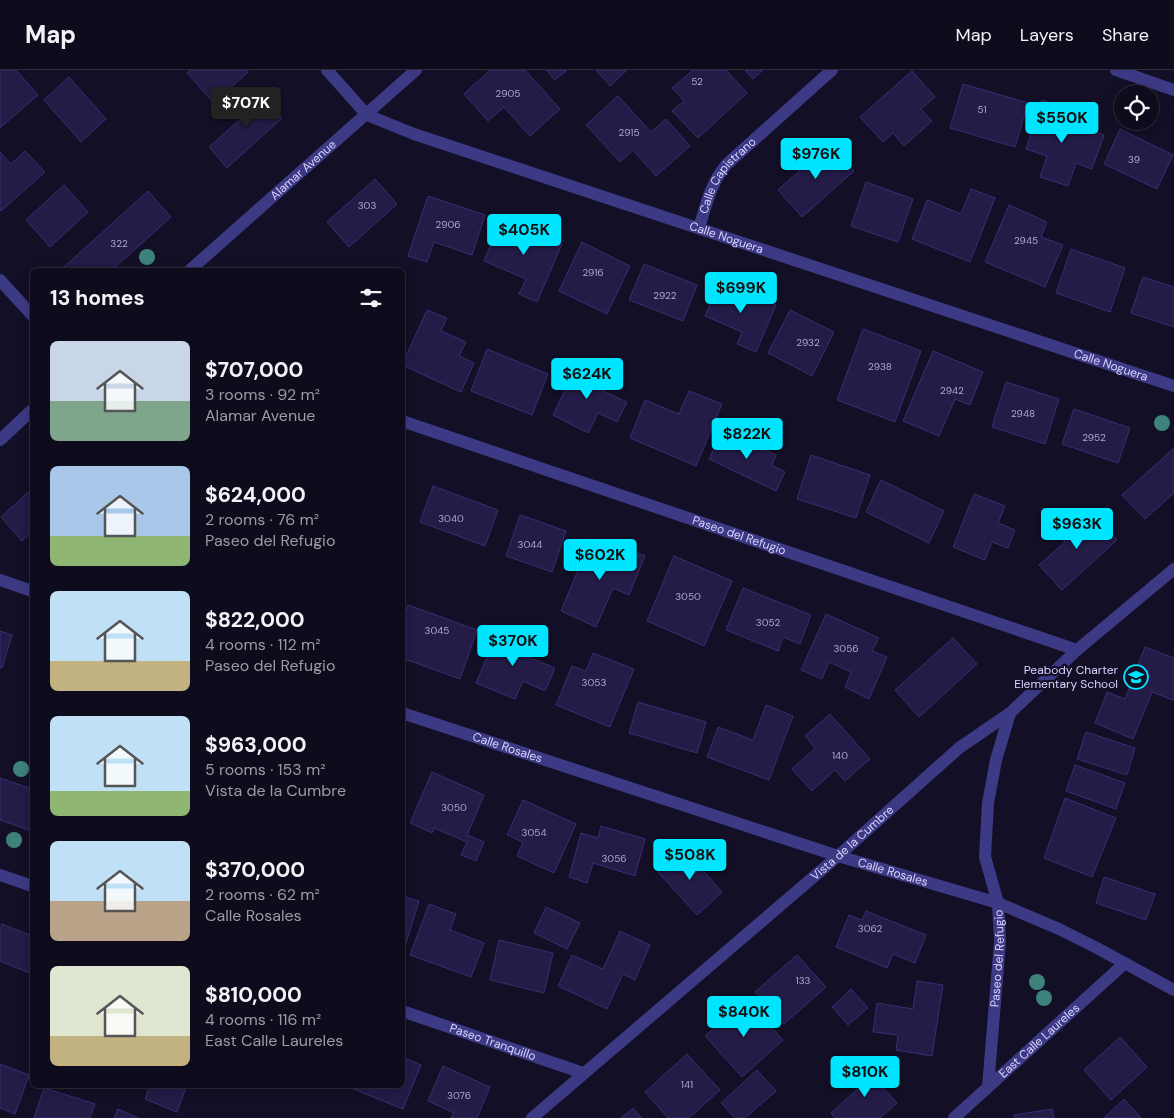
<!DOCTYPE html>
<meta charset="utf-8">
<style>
:root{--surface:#0e0b1c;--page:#171425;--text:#f1f3f6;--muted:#9b9ba3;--line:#2e2b3b;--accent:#00e5ff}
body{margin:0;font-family:"DM Sans",sans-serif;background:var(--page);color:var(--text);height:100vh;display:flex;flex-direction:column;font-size:19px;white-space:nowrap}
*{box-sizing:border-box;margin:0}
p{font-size:16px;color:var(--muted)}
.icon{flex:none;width:28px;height:28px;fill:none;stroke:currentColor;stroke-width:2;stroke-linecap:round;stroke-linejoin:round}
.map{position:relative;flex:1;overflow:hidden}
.drawer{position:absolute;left:30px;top:198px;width:375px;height:820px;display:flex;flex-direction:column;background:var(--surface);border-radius:8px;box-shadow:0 2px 12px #0003,0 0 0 1px var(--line)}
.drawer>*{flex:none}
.controls{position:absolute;left:1114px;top:15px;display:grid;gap:10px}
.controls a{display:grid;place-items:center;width:45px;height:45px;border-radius:50%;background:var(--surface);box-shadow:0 2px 12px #0003,0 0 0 1px var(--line);font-size:25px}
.price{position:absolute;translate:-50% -42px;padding:0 11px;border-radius:5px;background:var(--accent);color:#111;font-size:16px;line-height:32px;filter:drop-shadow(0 1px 2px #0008)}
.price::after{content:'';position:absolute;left:50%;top:30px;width:15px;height:11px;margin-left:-8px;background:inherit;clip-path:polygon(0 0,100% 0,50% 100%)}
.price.selected{background:#222;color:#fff}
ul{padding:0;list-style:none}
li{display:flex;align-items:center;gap:15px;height:125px;padding:0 20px}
li span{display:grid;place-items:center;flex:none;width:140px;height:100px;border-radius:8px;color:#555}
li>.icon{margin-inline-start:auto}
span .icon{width:60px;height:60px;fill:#fffc;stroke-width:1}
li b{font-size:21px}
h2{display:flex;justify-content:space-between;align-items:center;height:60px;padding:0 20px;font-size:21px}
header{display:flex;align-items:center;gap:30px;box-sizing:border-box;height:70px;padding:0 25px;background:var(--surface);border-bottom:1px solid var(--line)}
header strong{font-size:24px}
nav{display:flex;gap:28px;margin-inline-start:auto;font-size:18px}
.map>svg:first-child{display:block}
.building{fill:#241b47;stroke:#3b2d73}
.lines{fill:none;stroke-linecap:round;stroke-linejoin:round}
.minor{stroke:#3d3a85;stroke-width:12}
.tree{fill:#3d827b}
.labels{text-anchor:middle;stroke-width:4.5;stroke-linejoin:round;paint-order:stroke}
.number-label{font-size:10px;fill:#aca6d1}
.street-label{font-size:12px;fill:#d9d4ff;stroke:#130f26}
.poi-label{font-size:12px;fill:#d9d4ff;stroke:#130f26;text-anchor:end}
</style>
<header>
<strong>Map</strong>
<nav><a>Map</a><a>Layers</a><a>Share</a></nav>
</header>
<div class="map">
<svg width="1174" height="1048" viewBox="0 0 1174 1048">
<rect width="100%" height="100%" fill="#130f26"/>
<path class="building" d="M0,0H16L38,25L0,58Z
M190,0H247L248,2L214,33L187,3Z
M490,0H525L560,39L530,66L504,37L488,51L464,24Z
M546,0H567L555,10Z
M596,0H627L610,16Z
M693,0H726L747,23L698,68L672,41L684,31L672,18Z
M745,0H763L753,9Z
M912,1L935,27L921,39L932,51L904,76L893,63L883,72L860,47Z
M69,7L106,49L81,72L44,30Z
M963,14L1028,33L1015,77L950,58Z
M255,19L282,48L227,98L209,77L244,46L235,36Z
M618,26L651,62L666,49L690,76L656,106L633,80L620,92L586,55Z
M1042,30L1070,40L1066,53L1104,65L1092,99L1076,93L1068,116L1040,107L1047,86L1026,79Z
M1120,59L1173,85L1157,119L1104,94Z
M829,74L854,101L802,147L778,120Z
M25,81L45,102L1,141L0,139V82L11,94Z
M375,109L397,134L349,177L327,152Z
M866,112L913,129L898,172L851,156Z
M64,115L88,142L50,177L26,150Z
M971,119L995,128L970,192L912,169L927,130L961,144Z
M148,121L171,147L112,200H66L64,197Z
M428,126L485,145L472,185L434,172L427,192L408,186Z
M1009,135L1047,152L1041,167L1063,175L1045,217L985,192Z
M502,148L562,174L537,232L519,224L526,209L484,191Z
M582,172L630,196L607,244L559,221Z
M1071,179L1125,198L1110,242L1056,223Z
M644,194L697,215L683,251L629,230Z
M1143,207L1174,217V257L1131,243Z
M720,211L776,235L756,282L737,274L742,262L705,246Z
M427,240L447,248L441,261L466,272L459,286L474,293L461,322L402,295Z
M790,240L834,262L812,306L768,283Z
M863,259L921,281L895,352L837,330Z
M487,279L548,304L532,345L471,321Z
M933,281L983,302L970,335L955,329L939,366L903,351Z
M578,293L607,307L601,320L627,332L617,352L598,343L588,363L553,345Z
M1006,312L1059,329L1045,374L992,357Z
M689,321L722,334L696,396L630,368L645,330L679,344Z
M1074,339L1130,358L1118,393L1062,374Z
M723,360L776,385L772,395L785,402L776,421L709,389Z
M1174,378V423L1145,449L1122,425Z
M811,385L870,405L856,448L797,429Z
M881,410L944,441L929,473L866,442Z
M433,416L498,440L485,476L420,452Z
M32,419V462L22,471L1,447Z
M974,424L1005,436L998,453L1015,460L1008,478L992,472L985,490L953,477Z
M520,445L566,461L552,502L506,486Z
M1095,446L1117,470L1062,520L1039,495L1065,472L1055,460L1070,447L1080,459Z
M591,469L637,488L638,483L645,486L629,525L613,518L596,557L561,541Z
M674,486L732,511L704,576L647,551Z
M743,518L811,545L800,574L783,567L778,581L726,560Z
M408,535L477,560L460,609L402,588V551Z
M826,544L879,568L872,581L887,587L869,629L845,617L851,602L829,592L822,609L801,600Z
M499,559L531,573L526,586L555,598L545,621L523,611L515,629L476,613Z
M0,561L12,565L2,598H0Z
M953,568L977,594L919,647L895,620Z
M1145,577L1174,588V629L1173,630L1152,622L1133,669L1095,653L1107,622L1125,629Z
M593,583L634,599L610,657L556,635L572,596L586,601Z
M638,632L706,652L697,683L629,663Z
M766,635L793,646L769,710L707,687L718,657L753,670Z
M830,644L870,689L845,711L835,700L812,721L792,699L815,678L805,666Z
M1086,662L1135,678L1127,705L1077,689Z
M1075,695L1125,713L1116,739L1066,721Z
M432,702L484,725L467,765L484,772L476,791L461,785L467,772L434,758L432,763L410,753Z
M0,708L32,719V761L0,750Z
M1065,728L1116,748L1092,807L1044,788Z
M523,730L576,754L554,803L517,786L523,772L507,765Z
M601,756L645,769L635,806L593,793L587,813L569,807L581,763L598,768Z
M683,778L722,822L697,845L657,801Z
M1104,807L1155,824L1146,850L1096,833Z
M402,826L419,831L404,880H402Z
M429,834L456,844L450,860L484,873L471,907L410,885Z
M546,837L580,853L567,879L534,863Z
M866,841L926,865L915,893L893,884L887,898L836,877L849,845L862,850Z
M2,854L32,866V904L0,891V860Z
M620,861L650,875L635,910L623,904L607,939L558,916L572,885L603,899Z
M499,870L553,883L544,923L490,910Z
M797,885L826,917L784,954L755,922Z
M917,911L943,915L932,986L896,980L898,965L873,962L877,933L913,939Z
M851,919L868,938L848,955L832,937Z
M746,930L783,970L742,1007L705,966Z
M1120,967L1147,997L1111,1030L1084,1000Z
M687,984L720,1020L689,1048H668L645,1022Z
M402,987L421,995L403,1039L351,1018L352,1015H402Z
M860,993L897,1033L880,1048H835L831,1043L860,1017L848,1004Z
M0,994L29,1005L15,1044L0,1038Z
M443,996L490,1017L477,1048H451L454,1043L428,1031Z
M757,1000L776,1021L745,1048H735L721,1033Z
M150,1015H187L177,1042L145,1029Z
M44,1018L95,1034L90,1048H34Z
M1124,1029L1141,1048H1104Z
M633,1038L642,1048H621Z
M118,1039L138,1048H114Z
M1052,1039L1054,1048H1015L1014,1045Z"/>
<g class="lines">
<g class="minor">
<path id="s1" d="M327,0L367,45L414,64L1174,316"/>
<path d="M1116,0L1174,20"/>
<path id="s2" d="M699,158C706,135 711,112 727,94L832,0"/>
<path id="s3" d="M190,200L416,0"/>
<path d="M0,210L32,245"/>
<path id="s4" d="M402,351L1077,580"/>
<path d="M0,370L32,340"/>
<path d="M0,510L32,521"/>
<path id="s5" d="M402,643L838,786L998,833L1059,859L1097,878L1174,920"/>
<path d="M0,805L32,816"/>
<path id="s6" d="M402,941L583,1003"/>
<path id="s7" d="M988,1017L1000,872L998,833L985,787L988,733L996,690L1010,643"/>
<path id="s8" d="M532,1048L838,786L959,678L1010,643L1077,580L1174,499"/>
<path id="s9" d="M954,1048L1125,893"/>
</g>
</g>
<g class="tree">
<circle cx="147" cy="187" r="8"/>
<circle cx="1162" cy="353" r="8"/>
<circle cx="21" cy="699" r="8"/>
<circle cx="14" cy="770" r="8"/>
<circle cx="1037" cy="912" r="8"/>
<circle cx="1044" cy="928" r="8"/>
</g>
<defs>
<g id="school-ring" transform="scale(1.25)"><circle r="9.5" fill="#130f26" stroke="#00e5ff" stroke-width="1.5"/><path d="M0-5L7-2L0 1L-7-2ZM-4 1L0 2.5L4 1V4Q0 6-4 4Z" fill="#00e5ff"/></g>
</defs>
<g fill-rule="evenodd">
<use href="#school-ring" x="1136" y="607"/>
</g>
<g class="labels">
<g class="number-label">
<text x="697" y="15">52</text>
<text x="508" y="27">2905</text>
<text x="982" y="43">51</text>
<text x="629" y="66">2915</text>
<text x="1134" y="93">39</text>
<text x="367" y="139">303</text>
<text x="448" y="158">2906</text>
<text x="1026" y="174">2945</text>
<text x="119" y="177">322</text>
<text x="593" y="206">2916</text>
<text x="665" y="229">2922</text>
<text x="808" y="276">2932</text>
<text x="880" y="300">2938</text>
<text x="952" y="324">2942</text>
<text x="1023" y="347">2948</text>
<text x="1094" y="371">2952</text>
<text x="451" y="452">3040</text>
<text x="530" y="478">3044</text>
<text x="688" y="530">3050</text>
<text x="768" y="556">3052</text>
<text x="437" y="564">3045</text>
<text x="846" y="582">3056</text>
<text x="594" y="616">3053</text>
<text x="840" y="689">140</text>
<text x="454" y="741">3050</text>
<text x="534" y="766">3054</text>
<text x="614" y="792">3056</text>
<text x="870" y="862">3062</text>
<text x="803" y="914">133</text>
<text x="687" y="1018">141</text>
<text x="459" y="1029">3076</text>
</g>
<g class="street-label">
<text dy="4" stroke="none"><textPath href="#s3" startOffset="151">Alamar Avenue</textPath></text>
<text dy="4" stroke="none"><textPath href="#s2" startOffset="61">Calle Capistrano</textPath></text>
<text dy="4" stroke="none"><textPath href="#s1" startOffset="440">Calle Noguera</textPath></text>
<text dy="4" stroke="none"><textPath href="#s1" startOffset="845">Calle Noguera</textPath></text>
<text dy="4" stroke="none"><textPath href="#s4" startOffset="356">Paseo del Refugio</textPath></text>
<text dy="4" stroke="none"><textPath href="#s5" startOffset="111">Calle Rosales</textPath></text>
<text dy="4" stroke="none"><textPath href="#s8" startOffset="422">Vista de la Cumbre</textPath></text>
<text dy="4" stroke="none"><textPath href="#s5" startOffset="516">Calle Rosales</textPath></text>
<text dy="4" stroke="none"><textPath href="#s7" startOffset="129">Paseo del Refugio</textPath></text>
<text dy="4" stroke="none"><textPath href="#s6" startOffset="96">Paseo Tranquillo</textPath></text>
<text dy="4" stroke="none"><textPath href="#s9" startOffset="115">East Calle Laureles</textPath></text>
</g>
<g class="poi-label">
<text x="1118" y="604">Peabody Charter<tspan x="1118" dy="14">Elementary School</tspan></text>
</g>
</g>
</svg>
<div class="controls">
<a><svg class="icon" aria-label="locate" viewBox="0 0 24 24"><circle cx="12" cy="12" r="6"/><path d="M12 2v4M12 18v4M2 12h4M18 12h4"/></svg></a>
</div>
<b class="price selected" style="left:246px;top:59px">$707K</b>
<b class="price" style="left:1062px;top:74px">$550K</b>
<b class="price" style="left:816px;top:110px">$976K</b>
<b class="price" style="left:524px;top:186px">$405K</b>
<b class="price" style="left:741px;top:244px">$699K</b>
<b class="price" style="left:587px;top:330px">$624K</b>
<b class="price" style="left:747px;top:390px">$822K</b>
<b class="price" style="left:1077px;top:480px">$963K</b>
<b class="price" style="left:600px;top:511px">$602K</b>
<b class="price" style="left:513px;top:597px">$370K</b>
<b class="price" style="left:690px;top:811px">$508K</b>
<b class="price" style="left:744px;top:968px">$840K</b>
<b class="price" style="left:865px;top:1028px">$810K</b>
<section class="drawer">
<h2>13 homes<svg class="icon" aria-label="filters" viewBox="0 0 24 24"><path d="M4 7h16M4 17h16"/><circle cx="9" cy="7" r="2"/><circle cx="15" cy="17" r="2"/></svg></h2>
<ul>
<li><span style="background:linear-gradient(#c9d6e8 60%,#7fa58c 0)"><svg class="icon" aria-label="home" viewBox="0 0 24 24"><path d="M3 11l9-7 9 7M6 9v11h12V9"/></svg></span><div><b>$707,000</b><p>3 rooms · 92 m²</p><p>Alamar Avenue</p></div></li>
<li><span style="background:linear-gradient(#a9c7e8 70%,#8fb573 0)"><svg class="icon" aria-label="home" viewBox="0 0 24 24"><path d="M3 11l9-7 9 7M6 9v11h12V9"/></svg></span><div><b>$624,000</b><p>2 rooms · 76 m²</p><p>Paseo del Refugio</p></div></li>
<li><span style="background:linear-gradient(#bfe0f5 70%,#c2b280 0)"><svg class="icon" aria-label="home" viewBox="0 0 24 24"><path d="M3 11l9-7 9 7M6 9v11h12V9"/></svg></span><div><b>$822,000</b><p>4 rooms · 112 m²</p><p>Paseo del Refugio</p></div></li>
<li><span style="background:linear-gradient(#bfe0f5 75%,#8fb573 0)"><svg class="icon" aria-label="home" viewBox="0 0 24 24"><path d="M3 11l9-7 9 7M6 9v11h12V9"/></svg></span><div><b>$963,000</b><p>5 rooms · 153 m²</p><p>Vista de la Cumbre</p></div></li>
<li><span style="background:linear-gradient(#bfe0f5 60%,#b9a48a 0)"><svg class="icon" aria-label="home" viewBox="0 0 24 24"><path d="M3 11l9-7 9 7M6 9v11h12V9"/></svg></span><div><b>$370,000</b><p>2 rooms · 62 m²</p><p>Calle Rosales</p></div></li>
<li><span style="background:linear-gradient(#dfe7d0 70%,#c2b280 0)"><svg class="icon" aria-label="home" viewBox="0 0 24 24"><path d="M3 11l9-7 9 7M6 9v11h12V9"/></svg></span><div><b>$810,000</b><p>4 rooms · 116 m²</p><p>East Calle Laureles</p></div></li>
</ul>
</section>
</div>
